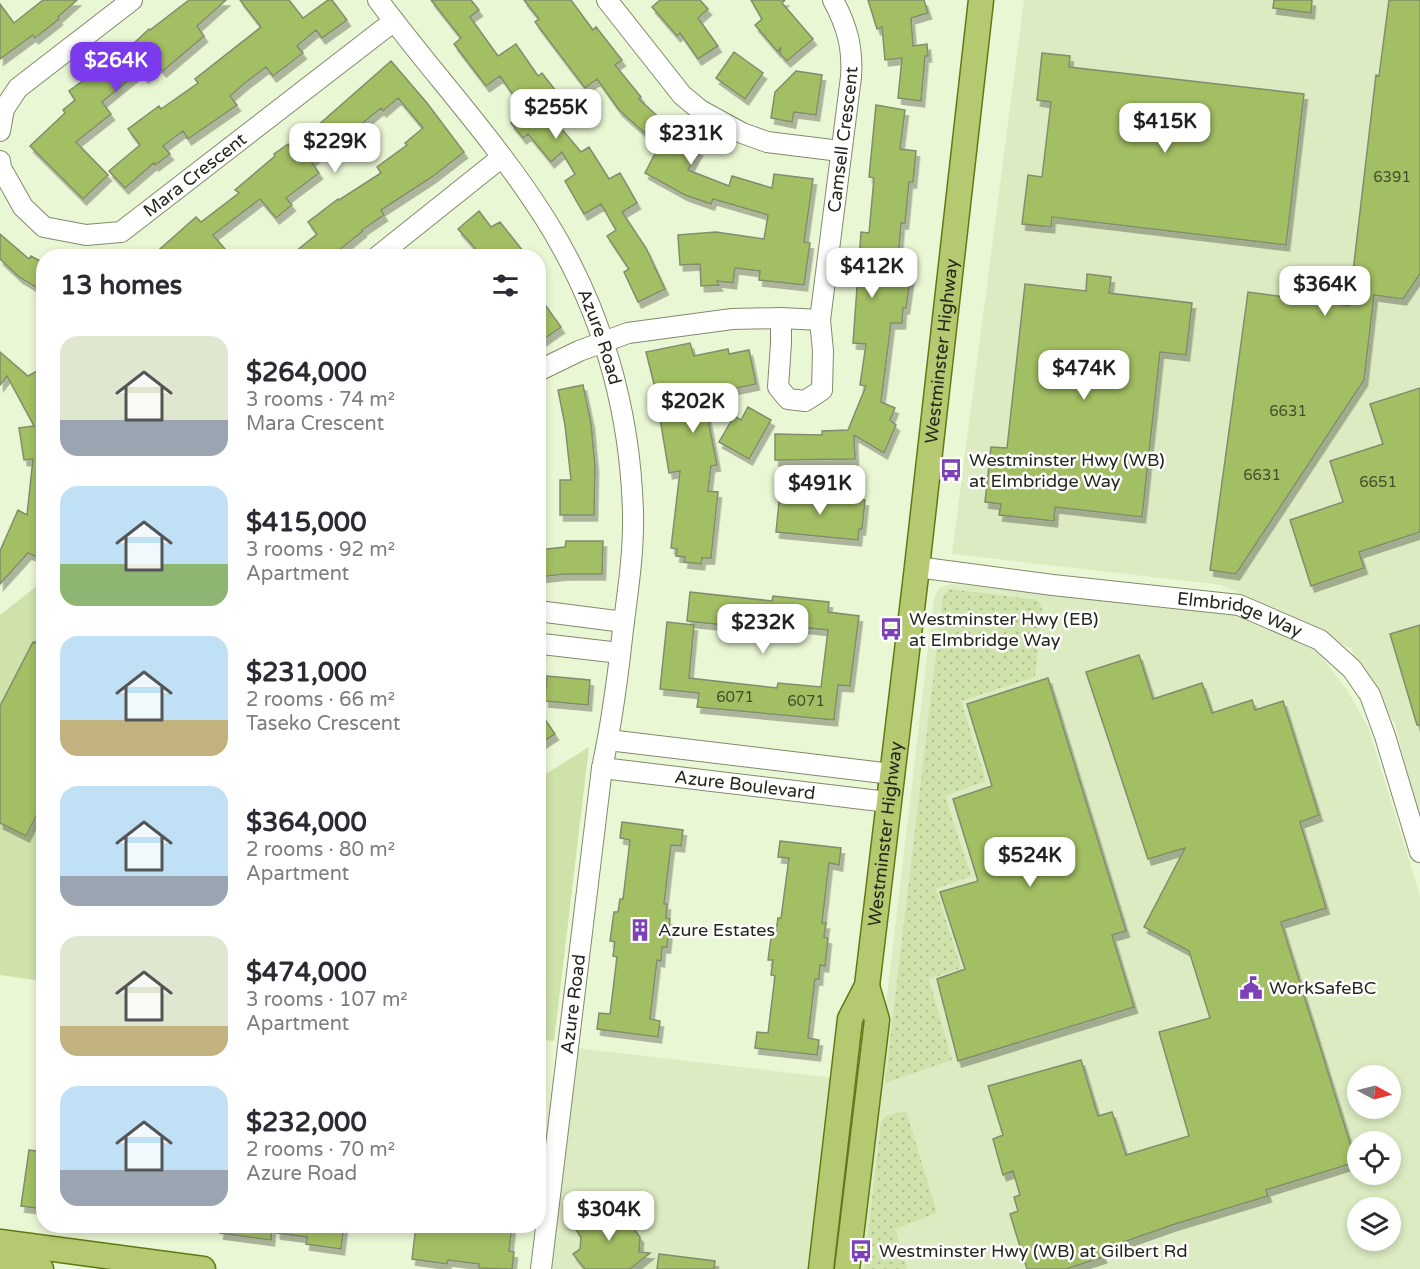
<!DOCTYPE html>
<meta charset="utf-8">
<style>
:root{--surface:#fff;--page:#f2f2f3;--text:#2b2b33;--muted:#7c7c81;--accent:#7c3aed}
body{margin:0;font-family:"Varela Round",sans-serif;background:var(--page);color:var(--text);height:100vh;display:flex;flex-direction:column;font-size:22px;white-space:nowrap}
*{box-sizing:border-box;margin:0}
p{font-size:20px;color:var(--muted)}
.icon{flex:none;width:33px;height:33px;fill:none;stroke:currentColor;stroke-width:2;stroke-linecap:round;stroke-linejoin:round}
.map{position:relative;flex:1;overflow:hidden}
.side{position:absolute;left:36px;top:249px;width:510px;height:984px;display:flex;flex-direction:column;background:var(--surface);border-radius:24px;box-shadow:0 3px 9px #0003}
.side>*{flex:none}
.needle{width:39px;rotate:97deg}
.tools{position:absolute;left:1347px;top:1065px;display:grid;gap:12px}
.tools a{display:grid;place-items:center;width:54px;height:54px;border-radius:50%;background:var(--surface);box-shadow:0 3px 9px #0003;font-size:30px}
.price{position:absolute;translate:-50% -51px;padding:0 14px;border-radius:12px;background:#fff;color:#222;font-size:20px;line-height:39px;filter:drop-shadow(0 2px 3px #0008)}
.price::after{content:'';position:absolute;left:50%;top:36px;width:18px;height:14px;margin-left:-9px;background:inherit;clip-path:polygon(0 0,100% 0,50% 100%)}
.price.on{background:var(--accent);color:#fff}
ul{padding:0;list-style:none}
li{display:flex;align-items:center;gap:18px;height:150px;padding:0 24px}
li span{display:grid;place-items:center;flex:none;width:168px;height:120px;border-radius:18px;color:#555}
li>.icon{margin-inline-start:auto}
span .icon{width:72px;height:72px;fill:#fffc;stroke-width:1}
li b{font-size:26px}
h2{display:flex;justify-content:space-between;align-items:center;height:72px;padding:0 24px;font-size:26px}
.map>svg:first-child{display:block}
.built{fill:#dcebc1;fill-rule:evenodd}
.grass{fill:url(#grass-dots)}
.green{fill:#cee2aa}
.building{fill:#a2bf63;stroke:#828d6d;stroke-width:1.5;filter:url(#shadow)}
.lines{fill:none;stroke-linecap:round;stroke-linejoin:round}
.minor-casing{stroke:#808b6b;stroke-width:22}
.major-casing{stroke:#617915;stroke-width:27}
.minor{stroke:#fff;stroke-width:20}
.major{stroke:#b4c970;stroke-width:24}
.labels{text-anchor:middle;stroke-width:5;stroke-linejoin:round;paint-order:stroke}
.number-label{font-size:15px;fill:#444e2e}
.street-label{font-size:18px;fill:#24281c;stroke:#fefefe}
.poi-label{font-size:18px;fill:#24281c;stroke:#fefefe;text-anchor:start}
</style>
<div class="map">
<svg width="1420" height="1269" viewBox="0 0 1420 1269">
<defs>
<pattern id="grass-dots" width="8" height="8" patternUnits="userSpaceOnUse" patternTransform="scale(1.5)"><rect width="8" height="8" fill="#cee2aa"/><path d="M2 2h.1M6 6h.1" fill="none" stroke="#b1c292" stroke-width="1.8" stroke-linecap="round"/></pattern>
<filter id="shadow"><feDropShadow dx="3.5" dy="6" stdDeviation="0" flood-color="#0004"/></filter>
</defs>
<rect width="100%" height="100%" fill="#eaf7d4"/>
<path class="built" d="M1024,0H1420V826L1395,724L1350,648L1222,585L952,554Z
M953,584L1226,613L1248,617L1313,645L1347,690L1368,727L1420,896V1269H855L934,597L940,587ZM1358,1076H1390V1108H1358ZM1358,1142H1390V1174H1358ZM1358,1208H1390V1240H1358Z
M576,1048L835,1078L812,1269H551Z"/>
<path class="grass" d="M949,589L1038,600L1042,609L1035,677L961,701L986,781L945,796L971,876L936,889L961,968L929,979L952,1060L885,1083L943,596Z
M906,1111L937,1213L895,1229L907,1269H864L881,1122L886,1116Z"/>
<path class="green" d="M43,581V981L0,975V615Z
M589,747L554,1041L539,1039V778Z"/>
<path class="building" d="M43,0H77L58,17L59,19L35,38L33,35L0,59V4L14,23Z
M189,0H226L197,26L204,36L163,71L158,66L145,77L140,71L102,102L111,114L76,142L108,175L83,199L30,146L65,113L63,110L75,100L69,91L115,57L117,59L149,29L150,30Z
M240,0H289L303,18L328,0H332L347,20L322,38L316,30L297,46L303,53L273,76L266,67L245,83L230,96L237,105L188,139L183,131L163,146L170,154L155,165L154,163L125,188L109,171L140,145L128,129L159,106L161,109L198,83L195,79L261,27Z
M431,0H471L479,10L470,17L498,56L516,44L538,76L542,73L566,104L551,116L581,152L589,147L609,179L620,173L637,203L622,212L646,248L665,289L638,302L624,272L629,269L607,236L616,230L601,204L584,214L565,181L575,174L562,152L551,162L528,134L523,138L511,123L525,112L500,76L486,86L454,44L461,38Z
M524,0H571L593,30L596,27L622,60L615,65L641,97L639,99L667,125L662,131L699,150L688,170L729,186L732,176L772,188L774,174L813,179L804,242L810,243L804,285L759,280L760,271L735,268L733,283L717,281L719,285L701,286L700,264L680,265L678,235L716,232L764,239L768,215L713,199L711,204L685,195L645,173L659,146L619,110L597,79L585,88L535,22L539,19Z
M660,0H700L708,9L698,18L718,46L698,59L680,33L677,36L652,7Z
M751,0H785L782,3L813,39L787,61L780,54L781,47L778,52L755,25L762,19Z
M868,0H924L928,13L911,18L913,46L927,44L928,56H925L921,101L898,98L902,58L885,60L882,27L877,29Z
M1274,0H1312L1311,13L1273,8Z
M1389,0H1420V274L1403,299L1374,295L1364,380L1236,574L1210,570L1248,292L1349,306L1376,75L1379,76Z
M734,52L763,73L745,99L716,78Z
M1042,53L1070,56L1069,67L1304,94L1286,245L1052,217L1051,227L1022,224L1028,175L1042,177L1051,102L1037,100Z
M391,61L427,103L464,152L432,177L381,210L384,215L362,230L363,231L333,255L330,250L322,256H290L317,234L308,222L338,199L339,200L381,173L377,167L407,145L405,143L423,128L398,98L383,111L381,108L346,137L342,133L311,161L319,173L286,198L292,205L276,218L260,199L213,235L225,249L216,256H152L196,217L201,222L239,193L235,190L275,156L274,154L288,144L291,149Z
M796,71L822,75L816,115L794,112L792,122L771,118L775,92Z
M876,105L905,110L900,149L916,151L913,182H909L905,223H901L897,271L911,273L906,308H903L902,323H891L881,402L895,408L890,420L896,425L884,453L854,435L855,459L775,460V434L822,435V431L848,430L866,386L860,385L866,344L853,343L861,232L869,233L874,178L869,177Z
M479,211L491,227L500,222L527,256H482L458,229Z
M0,234L29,259L31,256L44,263V292L19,277L0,259Z
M1087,274L1111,277L1109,293L1192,303L1186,355L1160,352L1142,517L1055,507L1054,521L999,515L1001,504L985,502L991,447L1007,448L1025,284L1086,291Z
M538,295L561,327L538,343Z
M690,343L694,356L728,349L729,354L749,350L756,384L698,396L704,399L717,465L711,466L708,491L718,492L711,558H702L701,564L684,562L685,557L676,556L677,549L671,548L680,471L669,473L655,388L646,352Z
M0,352L28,376L39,370L44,378V560L28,553L0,584V551L18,510L27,515L33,459L24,460L19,428L34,426L7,376L0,385Z
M583,385L591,423L595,466L594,515H560V480H571L565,425L558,390Z
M1420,388V532L1359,552L1364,568L1311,586L1290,520L1343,502L1330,461L1383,444L1370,404Z
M748,407L771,420L749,459L719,442L734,416L741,420Z
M780,492L865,500L862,529H859L858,540L776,532Z
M566,541H603L602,574H565L538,577V550L565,547Z
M690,592L772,601L773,596L829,602L828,612L859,616L850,686L838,685L834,720L697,707L699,693L660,689L667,622L694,625L689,678L777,688L778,683L821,687L828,630L753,622L752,628L687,621Z
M1420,625V725H1417L1390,634Z
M44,626V775L37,788L44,791V800L26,836L0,823V706L33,642L35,643Z
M1139,655L1153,699L1202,683L1212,713L1252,700L1255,710L1283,701L1319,815L1300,822L1326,908L1281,922L1356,1162L1266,1190L1268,1196L1172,1225L1101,1250L1103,1257L1066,1269H1027L1010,1214L1018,1211L1014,1197L1020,1195L1013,1171L1003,1175L993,1139L1003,1135L988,1086L1081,1060L1098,1116L1112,1112L1126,1155L1189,1136L1159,1032L1210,1018L1189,951L1144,927L1185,848L1148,859L1086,672Z
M547,676L590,680L588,705L545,701Z
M1048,678L1126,931L1112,935L1134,1007L958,1061L937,979L965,969L940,892L978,881L953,799L992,786L967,704Z
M538,709L555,734L538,745Z
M622,822L683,830L681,846L671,845L664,904H667L666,918L670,919L667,947H662L661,961L657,960L650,1019L660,1021L658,1037L597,1029L599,1013L610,1014L617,957L613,956L615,942L610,941L614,912H618L620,899H623L630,840L620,838Z
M780,841L841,848L839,865L829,863L822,923H826L824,937L828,938L825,966L820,965L819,979H815L808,1038L819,1040L817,1055L755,1048L757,1032L768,1033L775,976L771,975L773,960H768L772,931H776L778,918H781L789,858L778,857Z
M29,1150L44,1152V1209L21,1206Z
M607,1206L612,1211L617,1207L640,1237L639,1252L650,1253L630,1269H585L573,1254L580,1249L581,1237L576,1230Z
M221,1226H272L271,1240L220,1233Z
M277,1226H344L341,1249L306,1244L307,1237L277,1233Z
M416,1226H512L509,1251L514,1252L512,1269L479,1268V1264L448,1260L447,1264L412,1259Z
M659,1254L715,1261L714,1269H657Z"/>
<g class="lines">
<g class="minor-casing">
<g id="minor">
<path id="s1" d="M378,0C433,74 497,142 546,220C601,308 630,408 633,512C634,551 628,590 623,629C618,676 612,722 602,768L541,1269"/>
<path d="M607,0L682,95L700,110L742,133L767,142L840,151"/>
<path d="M0,131L4,109L18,88L132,0"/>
<path id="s2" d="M0,161L1,168L23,207L44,227L86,235L121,232L394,21"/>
<path d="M378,256L502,157"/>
<path id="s3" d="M781,318V343L778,387L788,399L805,401L822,390L823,351L820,320L851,77C853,47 847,26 833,0"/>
<path d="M538,371L579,351L628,333L732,319L781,318L820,320"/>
<path id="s4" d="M917,567L1053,585L1239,605L1320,640L1352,669L1370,695L1385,736L1420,852"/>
<path d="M538,611L624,622"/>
<path d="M538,646L542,644L620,653"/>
<path d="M608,740L892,774"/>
<path id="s5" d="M602,768L888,802"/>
</g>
</g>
<g class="major-casing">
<g id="major">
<path d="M0,1242L203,1269"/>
<path d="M0,1264L41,1269"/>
<path id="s6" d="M821,1269L850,1019L867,986L917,567L981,0"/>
<path d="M847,1269L877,1020L867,986"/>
</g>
</g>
<use href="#minor" class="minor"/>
<use href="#major" class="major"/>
</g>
<defs>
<g id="bus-bare" transform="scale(1.8)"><path d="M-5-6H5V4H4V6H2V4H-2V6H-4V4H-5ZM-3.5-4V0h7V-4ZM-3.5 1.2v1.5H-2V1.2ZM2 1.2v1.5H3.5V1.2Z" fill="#7c41b7" stroke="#fefefe" stroke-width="2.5" paint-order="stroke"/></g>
<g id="building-bare" transform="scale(1.8)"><path d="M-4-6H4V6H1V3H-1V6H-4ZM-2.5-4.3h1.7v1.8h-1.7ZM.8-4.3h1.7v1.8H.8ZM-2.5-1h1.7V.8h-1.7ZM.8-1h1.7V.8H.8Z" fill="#7c41b7" stroke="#fefefe" stroke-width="2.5" paint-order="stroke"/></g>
<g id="civic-bare" transform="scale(1.8)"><path d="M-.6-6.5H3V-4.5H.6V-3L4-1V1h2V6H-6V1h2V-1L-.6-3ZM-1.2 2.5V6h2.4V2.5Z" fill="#7c41b7" stroke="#fefefe" stroke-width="2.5" paint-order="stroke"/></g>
</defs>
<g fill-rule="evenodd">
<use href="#bus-bare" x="951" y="470"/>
<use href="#bus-bare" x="891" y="629"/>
<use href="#building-bare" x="640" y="930"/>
<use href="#civic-bare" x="1251" y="988"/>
<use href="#bus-bare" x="861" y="1251"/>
</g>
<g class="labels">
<g class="number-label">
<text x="1392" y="182">6391</text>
<text x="1288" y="416">6631</text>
<text x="1262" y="480">6631</text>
<text x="1378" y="487">6651</text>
<text x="735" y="702">6071</text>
<text x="806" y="706">6071</text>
</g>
<g class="street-label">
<text dy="6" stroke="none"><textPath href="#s3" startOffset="374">Camsell Crescent</textPath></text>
<text dy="6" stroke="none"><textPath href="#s2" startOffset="252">Mara Crescent</textPath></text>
<text dy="6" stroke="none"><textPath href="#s1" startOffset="406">Azure Road</textPath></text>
<text dy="6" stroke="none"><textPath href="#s6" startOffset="928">Westminster Highway</textPath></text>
<text dy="6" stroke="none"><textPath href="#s4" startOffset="327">Elmbridge Way</textPath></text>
<text dy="6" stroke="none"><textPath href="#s5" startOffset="144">Azure Boulevard</textPath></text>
<text dy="6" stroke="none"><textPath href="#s6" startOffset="442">Westminster Highway</textPath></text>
<text transform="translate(573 1004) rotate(-83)" y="6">Azure Road</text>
</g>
<g class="poi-label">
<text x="969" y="466">Westminster Hwy (WB)<tspan x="969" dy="21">at Elmbridge Way</tspan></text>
<text x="909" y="625">Westminster Hwy (EB)<tspan x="909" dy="21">at Elmbridge Way</tspan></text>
<text x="658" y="936">Azure Estates</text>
<text x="1269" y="994">WorkSafeBC</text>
<text x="879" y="1257">Westminster Hwy (WB) at Gilbert Rd</text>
</g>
</g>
</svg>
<div class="tools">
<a><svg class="needle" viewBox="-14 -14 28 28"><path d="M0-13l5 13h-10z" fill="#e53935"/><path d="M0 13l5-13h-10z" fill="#7c7c81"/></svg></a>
<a><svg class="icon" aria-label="locate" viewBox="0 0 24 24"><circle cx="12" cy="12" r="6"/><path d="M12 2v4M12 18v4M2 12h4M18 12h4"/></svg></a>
<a><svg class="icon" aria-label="layers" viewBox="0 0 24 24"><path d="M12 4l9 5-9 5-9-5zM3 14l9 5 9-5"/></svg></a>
</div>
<b class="price on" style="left:116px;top:93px">$264K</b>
<b class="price" style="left:556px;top:140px">$255K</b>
<b class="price" style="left:1165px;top:154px">$415K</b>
<b class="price" style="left:691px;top:166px">$231K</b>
<b class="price" style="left:335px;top:174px">$229K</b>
<b class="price" style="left:872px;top:299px">$412K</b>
<b class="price" style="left:1325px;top:317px">$364K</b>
<b class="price" style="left:1084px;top:401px">$474K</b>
<b class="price" style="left:693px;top:434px">$202K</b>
<b class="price" style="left:820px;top:516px">$491K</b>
<b class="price" style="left:763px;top:655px">$232K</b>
<b class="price" style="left:1030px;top:888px">$524K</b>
<b class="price" style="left:609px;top:1242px">$304K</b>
<section class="side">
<h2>13 homes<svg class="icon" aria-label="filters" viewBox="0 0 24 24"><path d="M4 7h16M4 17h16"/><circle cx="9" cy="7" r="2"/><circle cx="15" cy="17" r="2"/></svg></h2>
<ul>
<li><span style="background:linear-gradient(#dfe7d0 70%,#9aa5b1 0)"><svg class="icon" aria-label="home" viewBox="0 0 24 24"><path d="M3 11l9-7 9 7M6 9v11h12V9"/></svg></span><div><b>$264,000</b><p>3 rooms · 74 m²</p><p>Mara Crescent</p></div></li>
<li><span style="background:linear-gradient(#bfe0f5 65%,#8fb573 0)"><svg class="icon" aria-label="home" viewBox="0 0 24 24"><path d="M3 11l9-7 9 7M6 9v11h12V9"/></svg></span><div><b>$415,000</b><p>3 rooms · 92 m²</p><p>Apartment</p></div></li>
<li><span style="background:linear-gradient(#bfe0f5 70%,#c2b280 0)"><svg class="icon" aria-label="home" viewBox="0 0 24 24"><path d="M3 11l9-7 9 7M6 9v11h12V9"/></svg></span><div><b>$231,000</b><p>2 rooms · 66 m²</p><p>Taseko Crescent</p></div></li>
<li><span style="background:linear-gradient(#bfe0f5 75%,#9aa5b1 0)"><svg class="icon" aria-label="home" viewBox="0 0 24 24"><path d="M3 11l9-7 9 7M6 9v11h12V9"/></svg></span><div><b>$364,000</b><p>2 rooms · 80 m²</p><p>Apartment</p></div></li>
<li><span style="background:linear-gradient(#dfe7d0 75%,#c2b280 0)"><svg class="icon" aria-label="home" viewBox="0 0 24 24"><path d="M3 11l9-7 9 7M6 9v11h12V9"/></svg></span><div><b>$474,000</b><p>3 rooms · 107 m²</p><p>Apartment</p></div></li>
<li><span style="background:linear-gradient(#bfe0f5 70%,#9aa5b1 0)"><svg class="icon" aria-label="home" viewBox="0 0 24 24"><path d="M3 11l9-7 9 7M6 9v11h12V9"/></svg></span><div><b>$232,000</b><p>2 rooms · 70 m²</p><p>Azure Road</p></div></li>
</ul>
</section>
</div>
